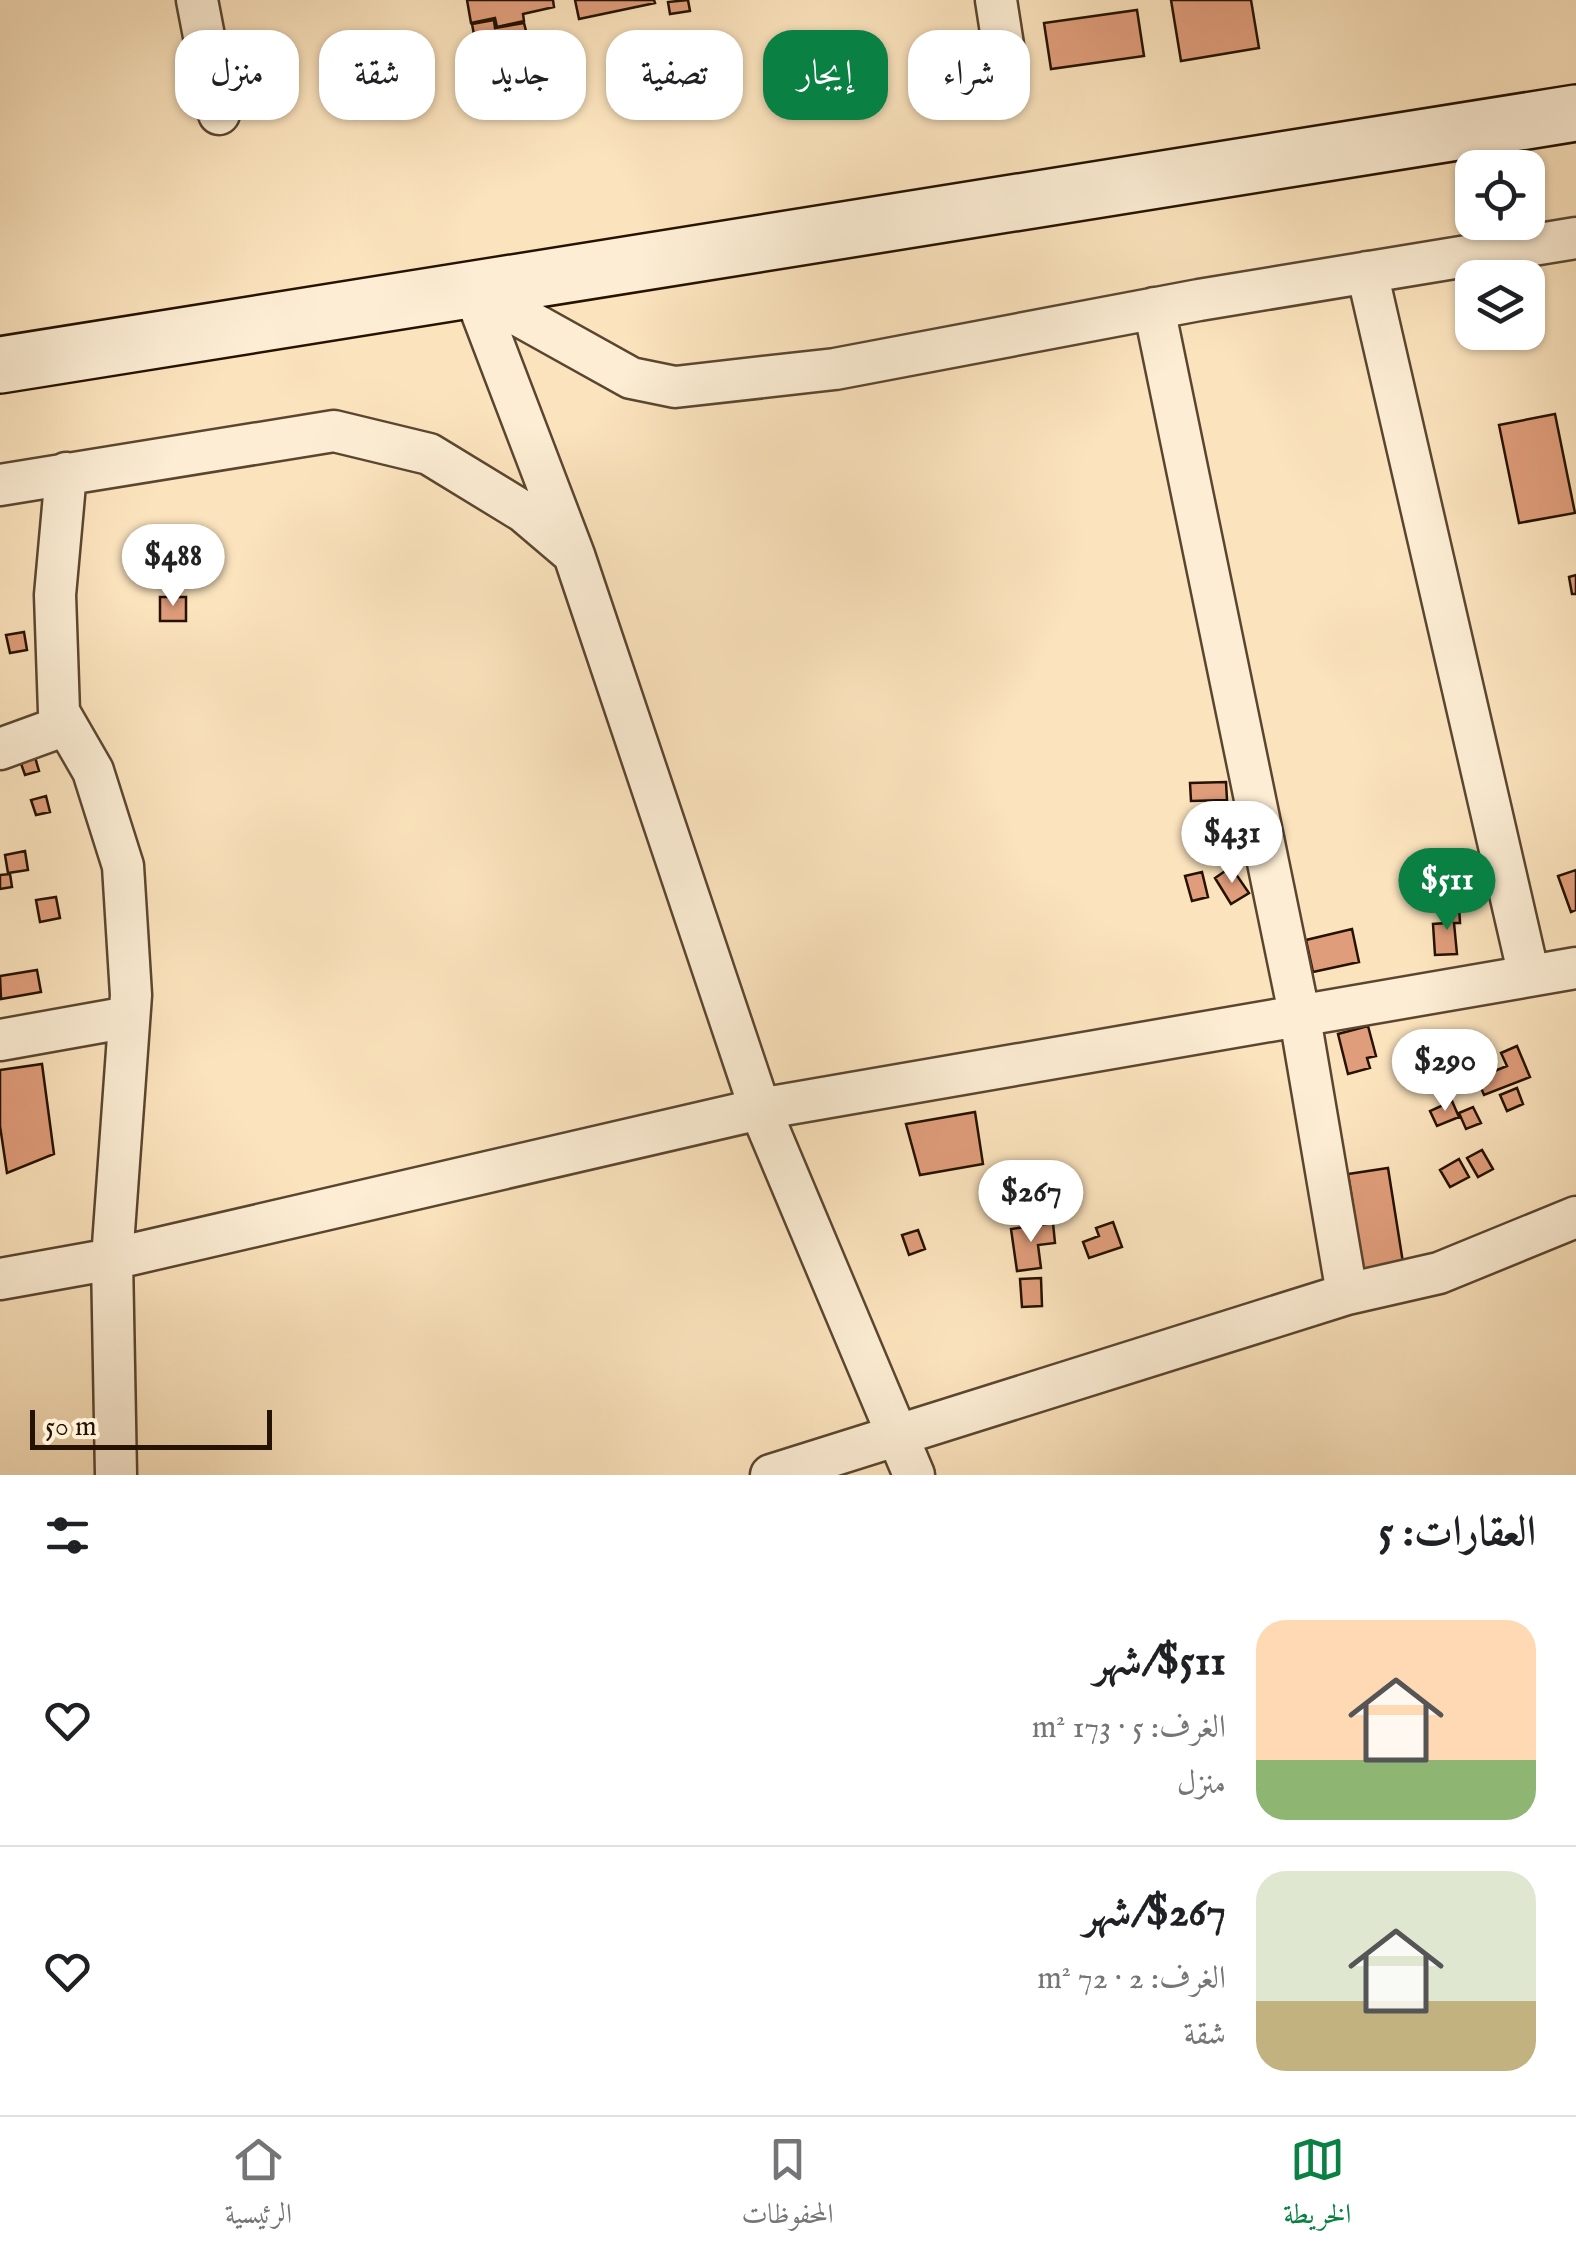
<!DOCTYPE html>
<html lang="ar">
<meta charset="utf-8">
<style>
:root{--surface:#fff;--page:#f2f2f2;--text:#202124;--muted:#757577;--line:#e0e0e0;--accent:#0b8043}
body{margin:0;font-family:"IM FELL English",Amiri,serif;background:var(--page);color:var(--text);direction:rtl;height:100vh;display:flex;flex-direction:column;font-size:38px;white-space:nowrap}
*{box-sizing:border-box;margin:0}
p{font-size:32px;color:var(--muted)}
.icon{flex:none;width:55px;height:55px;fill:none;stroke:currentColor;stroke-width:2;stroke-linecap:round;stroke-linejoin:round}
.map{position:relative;height:1475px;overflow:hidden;direction:ltr}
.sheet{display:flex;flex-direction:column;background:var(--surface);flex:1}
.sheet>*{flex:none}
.hud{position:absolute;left:30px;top:30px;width:1000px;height:90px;direction:rtl;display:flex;gap:20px}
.tools{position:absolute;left:1455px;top:150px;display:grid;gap:20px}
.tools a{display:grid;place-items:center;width:90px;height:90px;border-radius:20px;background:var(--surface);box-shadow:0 2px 8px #0004;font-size:50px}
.scale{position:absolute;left:30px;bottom:25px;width:242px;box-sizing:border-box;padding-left:10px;border:5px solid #251201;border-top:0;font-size:28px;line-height:35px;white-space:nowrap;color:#251201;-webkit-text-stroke:8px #fcedd4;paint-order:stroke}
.price{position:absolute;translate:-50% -85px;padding:0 22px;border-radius:35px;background:#fff;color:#222;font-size:32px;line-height:65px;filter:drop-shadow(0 2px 5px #0008)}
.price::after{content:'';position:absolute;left:50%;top:60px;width:30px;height:22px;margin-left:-15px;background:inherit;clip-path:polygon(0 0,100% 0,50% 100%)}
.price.current{background:var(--accent);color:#fff}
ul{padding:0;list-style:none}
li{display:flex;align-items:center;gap:30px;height:250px;padding:0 40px}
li+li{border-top:2px solid var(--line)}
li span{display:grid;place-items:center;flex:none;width:280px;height:200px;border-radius:30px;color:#555}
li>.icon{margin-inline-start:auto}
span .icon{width:120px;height:120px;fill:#fffc;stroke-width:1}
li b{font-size:42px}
h2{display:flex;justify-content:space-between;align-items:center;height:120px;padding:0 40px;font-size:42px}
.pill{padding:0 35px;border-radius:30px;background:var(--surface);box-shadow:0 2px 8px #0004;font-size:35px;line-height:90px}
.pill.current{background:var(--accent);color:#fff}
.tab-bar{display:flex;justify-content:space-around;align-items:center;height:140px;border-top:2px solid var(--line);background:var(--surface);font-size:28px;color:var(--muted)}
.tab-bar a{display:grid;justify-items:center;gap:5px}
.tab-bar .current{color:var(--accent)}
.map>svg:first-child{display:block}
.building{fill:#e09d7b;stroke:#251201;stroke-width:2.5}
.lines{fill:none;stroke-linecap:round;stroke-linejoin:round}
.street-casing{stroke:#5a4630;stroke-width:45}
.secondary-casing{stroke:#251201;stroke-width:60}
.street{stroke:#fcedd4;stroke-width:40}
.secondary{stroke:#fcedd4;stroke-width:55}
</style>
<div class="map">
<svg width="1576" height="1475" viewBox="0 0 1576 1475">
<rect width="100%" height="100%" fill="#fbe3bd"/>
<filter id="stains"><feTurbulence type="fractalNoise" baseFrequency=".002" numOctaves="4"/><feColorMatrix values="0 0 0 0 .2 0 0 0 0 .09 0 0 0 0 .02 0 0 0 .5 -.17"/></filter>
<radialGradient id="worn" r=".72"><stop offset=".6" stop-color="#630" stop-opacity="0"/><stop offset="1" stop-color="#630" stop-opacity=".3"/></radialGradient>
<path class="building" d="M467,0H553L554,7L523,14L524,21L497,27L495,18L471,23Z
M575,0H654L655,3L579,19Z
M688,0L690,11L670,14L668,2Z
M1171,0H1251L1259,48L1181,61Z
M1137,10L1144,56L1051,69L1044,23Z
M494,20L495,28L524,23L527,35L476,45L472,24Z
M1555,414L1575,513L1519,523L1499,425Z
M172,559L175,577L154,580L152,561Z
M1576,575V594H1572L1569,577Z
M160,597H186V621H160Z
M24,632L27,650L10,653L6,635Z
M33,750L39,771L25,775L18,755Z
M1226,782L1227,800L1191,801L1190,783Z
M46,796L50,812L36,815L31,800Z
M1253,835L1254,851H1236L1235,836Z
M25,851L28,870L8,873L5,855Z
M1231,867L1249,893L1231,904L1215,878Z
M1576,870V910L1571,912L1558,876Z
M1202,872L1208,897L1192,901L1185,876Z
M10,874L12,887L0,889V875Z
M56,897L60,918L40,922L36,900Z
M1459,906L1460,923H1454L1457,954L1435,955L1433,924L1446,923L1444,907Z
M1352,929L1359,962L1313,972L1306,940Z
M37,970L41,992L1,999L0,976Z
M1368,1026L1376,1056L1367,1058L1370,1068L1348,1074L1338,1034Z
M1517,1046L1530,1077L1484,1095L1477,1078L1507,1066L1501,1053Z
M42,1064L54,1154L7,1173L0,1126V1070Z
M1517,1088L1523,1104L1507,1111L1500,1095Z
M1452,1101L1459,1117L1437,1126L1430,1111Z
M1473,1107L1481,1123L1466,1129L1459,1113Z
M975,1112L983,1164L920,1175L906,1124Z
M1482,1150L1493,1169L1478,1177L1467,1158Z
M1459,1159L1469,1177L1450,1187L1440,1170Z
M1388,1168L1404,1269L1364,1275L1348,1174Z
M1113,1222L1122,1247L1089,1258L1083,1242L1099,1236L1096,1228Z
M1053,1223L1055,1243L1038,1245L1041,1268L1017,1271L1011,1229Z
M918,1230L925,1249L909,1255L902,1235Z
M1041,1278L1042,1306L1022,1307L1020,1279Z"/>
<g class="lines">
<g class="street-casing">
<path id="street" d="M197,0L219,114
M978,58L1003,45L996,0
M1367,272L1529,976
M473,290L574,555L760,1109L914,1475
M473,290L631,378L675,387L835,369L1199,300L1576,238
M1154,308L1300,1018L1347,1294
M66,473L55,595L59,712L93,771L123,866L131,995L112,1259L116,1475
M0,485L334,431L429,454L524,512L571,552
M0,749L66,725
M0,1040L129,1017
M0,1279L112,1259L760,1109L1576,968
M771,1475L1347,1294L1439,1273L1576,1217"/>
</g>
<g class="secondary-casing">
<path id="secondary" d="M0,365L1576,113"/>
</g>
<use href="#street" class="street"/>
<use href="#secondary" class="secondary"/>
</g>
<rect width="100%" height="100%" filter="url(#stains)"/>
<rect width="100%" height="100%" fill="url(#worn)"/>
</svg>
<div class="tools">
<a><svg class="icon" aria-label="locate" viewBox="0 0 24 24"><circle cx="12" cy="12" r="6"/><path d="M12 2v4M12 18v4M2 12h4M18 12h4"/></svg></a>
<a><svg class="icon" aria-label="layers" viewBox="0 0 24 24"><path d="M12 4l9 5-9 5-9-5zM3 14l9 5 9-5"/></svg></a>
</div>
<div class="scale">50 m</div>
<b class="price" style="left:173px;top:609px">$488</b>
<b class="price" style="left:1232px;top:886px">$431</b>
<b class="price current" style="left:1447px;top:933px">$511</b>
<b class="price" style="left:1445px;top:1114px">$290</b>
<b class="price" style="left:1031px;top:1245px">$267</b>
<div class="hud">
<a class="pill">شراء</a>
<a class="pill current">إيجار</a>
<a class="pill">تصفية</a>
<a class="pill">جديد</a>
<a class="pill">شقة</a>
<a class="pill">منزل</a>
</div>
</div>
<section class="sheet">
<h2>العقارات: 5<svg class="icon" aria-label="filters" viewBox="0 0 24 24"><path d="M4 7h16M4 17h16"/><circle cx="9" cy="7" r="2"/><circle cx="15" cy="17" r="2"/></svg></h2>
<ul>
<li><span style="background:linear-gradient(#ffd9b3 70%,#8fb573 0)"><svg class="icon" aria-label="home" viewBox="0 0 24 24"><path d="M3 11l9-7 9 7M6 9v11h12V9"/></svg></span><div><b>$511/شهر</b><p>الغرف: 5 · 173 m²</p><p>منزل</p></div><svg class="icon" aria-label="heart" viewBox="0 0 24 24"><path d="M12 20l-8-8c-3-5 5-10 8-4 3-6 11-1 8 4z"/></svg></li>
<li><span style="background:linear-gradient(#dfe7d0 65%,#c2b280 0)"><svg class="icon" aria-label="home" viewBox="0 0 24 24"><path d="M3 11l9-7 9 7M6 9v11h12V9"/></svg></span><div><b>$267/شهر</b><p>الغرف: 2 · 72 m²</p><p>شقة</p></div><svg class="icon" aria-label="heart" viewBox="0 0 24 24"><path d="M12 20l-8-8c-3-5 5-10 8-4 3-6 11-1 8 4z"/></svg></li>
</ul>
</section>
<nav class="tab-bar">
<a class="current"><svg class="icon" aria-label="map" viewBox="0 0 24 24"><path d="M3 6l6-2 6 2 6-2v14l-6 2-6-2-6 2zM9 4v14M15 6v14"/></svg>الخريطة</a>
<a><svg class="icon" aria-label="saved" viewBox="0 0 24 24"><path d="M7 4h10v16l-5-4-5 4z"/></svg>المحفوظات</a>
<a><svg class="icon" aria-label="home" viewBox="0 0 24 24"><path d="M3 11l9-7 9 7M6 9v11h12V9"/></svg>الرئيسية</a>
</nav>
